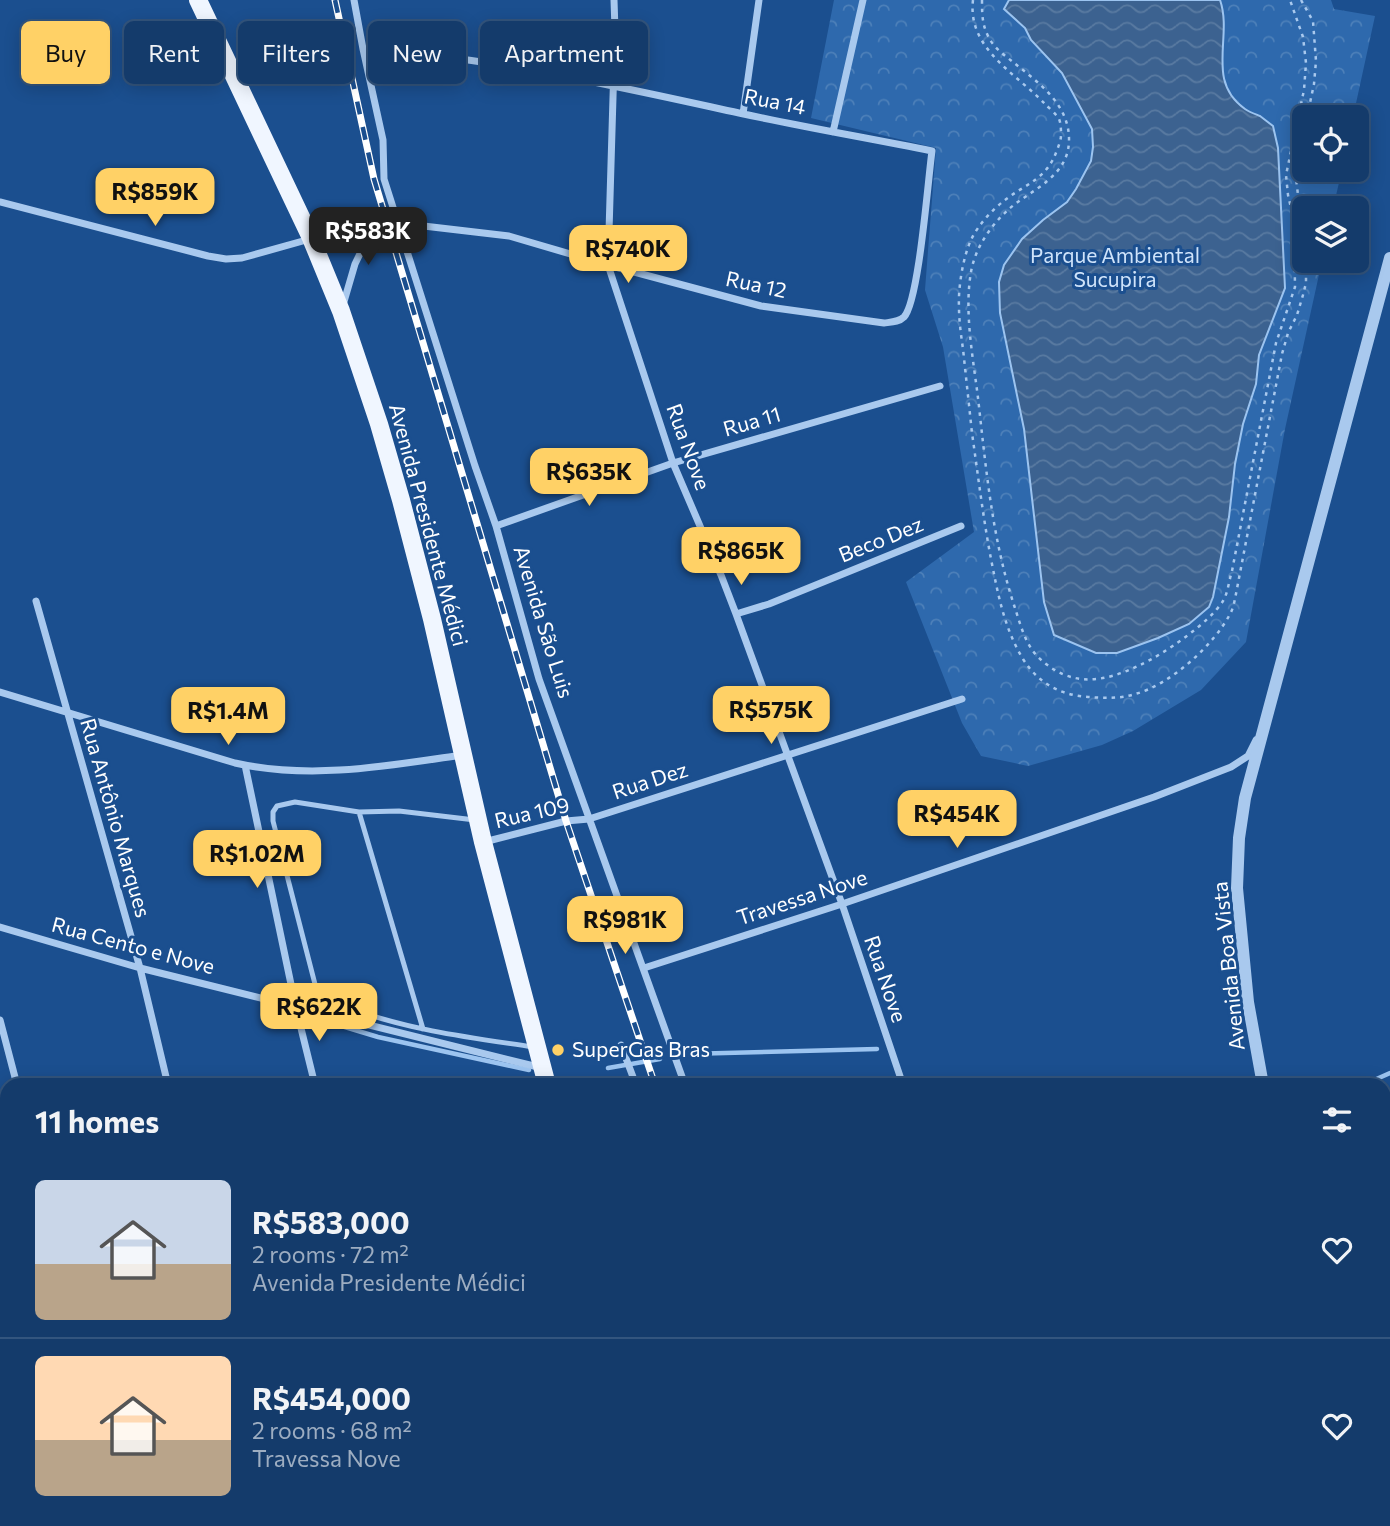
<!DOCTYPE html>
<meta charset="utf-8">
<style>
:root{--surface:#143b6b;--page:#214673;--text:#f1f3f6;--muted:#9dadc1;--line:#33557e;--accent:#ffd166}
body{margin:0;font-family:Commissioner,sans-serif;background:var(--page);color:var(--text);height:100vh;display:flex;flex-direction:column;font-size:26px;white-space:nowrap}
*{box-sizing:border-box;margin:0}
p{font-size:23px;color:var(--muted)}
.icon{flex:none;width:38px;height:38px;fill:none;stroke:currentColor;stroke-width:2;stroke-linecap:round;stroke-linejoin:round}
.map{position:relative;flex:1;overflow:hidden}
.drawer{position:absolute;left:0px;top:1078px;width:1391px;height:448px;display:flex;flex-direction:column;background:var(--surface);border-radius:21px 21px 0 0;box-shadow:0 4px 18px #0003,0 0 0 2px var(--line)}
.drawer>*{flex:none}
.banner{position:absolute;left:21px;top:21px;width:700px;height:63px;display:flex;gap:14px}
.tools{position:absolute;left:1292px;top:105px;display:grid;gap:14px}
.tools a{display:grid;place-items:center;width:77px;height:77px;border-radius:10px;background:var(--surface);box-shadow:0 4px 18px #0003,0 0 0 2px var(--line);font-size:35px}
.price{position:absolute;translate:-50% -60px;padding:0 16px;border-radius:14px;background:var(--accent);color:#111;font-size:23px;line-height:46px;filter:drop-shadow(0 2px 4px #0008)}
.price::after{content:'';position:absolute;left:50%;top:42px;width:21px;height:16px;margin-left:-10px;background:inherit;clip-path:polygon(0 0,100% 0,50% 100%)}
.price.selected{background:#222;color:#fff}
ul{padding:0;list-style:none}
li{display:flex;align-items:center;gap:21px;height:175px;padding:0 35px}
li+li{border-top:2px solid var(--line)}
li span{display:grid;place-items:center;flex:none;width:196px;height:140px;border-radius:10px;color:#555}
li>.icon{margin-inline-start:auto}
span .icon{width:84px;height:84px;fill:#fffc;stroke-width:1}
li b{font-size:30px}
h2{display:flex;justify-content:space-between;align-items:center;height:84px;padding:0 35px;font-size:30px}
.pill{padding:0 24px;border-radius:10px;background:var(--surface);box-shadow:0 4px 18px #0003,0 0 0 2px var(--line);font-size:24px;line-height:63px}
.pill.selected{background:var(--accent);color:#111}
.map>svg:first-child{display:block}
.cemetery{fill:url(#cemetery-stones)}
.park{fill:url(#park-crowns)}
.water{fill:url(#water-waves);stroke:#9cc4f0;stroke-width:2}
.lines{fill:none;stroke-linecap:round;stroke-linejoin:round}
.stream{stroke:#9cc4f0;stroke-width:4.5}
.path{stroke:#a9c9ee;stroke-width:2.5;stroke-dasharray:3.5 5;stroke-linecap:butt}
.service{stroke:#a9c9ee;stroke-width:5}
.minor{stroke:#a9c9ee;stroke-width:7}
.tertiary{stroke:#a9c9ee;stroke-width:12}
.primary{stroke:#f0f6ff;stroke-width:18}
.rail-casing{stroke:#fff;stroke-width:7}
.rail{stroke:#1b4f8f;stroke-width:4.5;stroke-dasharray:13;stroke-linecap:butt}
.poi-dot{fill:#ffd166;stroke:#1b4f8f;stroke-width:2.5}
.labels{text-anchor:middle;stroke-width:6;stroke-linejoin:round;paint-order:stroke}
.street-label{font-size:21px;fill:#fff;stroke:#1b4f8f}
.park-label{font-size:21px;fill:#cfe3fa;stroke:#1b4f8f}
.poi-label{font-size:21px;fill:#fff;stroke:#1b4f8f;text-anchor:start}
</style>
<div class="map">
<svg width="1390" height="1526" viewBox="0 0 1390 1526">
<defs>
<pattern id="cemetery-stones" width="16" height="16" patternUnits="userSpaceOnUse" patternTransform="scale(1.75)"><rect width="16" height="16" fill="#2e69ad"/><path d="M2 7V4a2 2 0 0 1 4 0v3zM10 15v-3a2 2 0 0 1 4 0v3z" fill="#4d80b9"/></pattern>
<pattern id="park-crowns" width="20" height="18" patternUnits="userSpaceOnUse" patternTransform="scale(1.75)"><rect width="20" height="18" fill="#2e69ad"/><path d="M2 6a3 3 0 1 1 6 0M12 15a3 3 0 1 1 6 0" fill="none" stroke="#4d80b9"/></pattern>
<pattern id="water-waves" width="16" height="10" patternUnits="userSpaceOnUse" patternTransform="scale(1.75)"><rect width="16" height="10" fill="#3c6290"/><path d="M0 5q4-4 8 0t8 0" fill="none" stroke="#597aa1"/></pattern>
</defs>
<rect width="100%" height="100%" fill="#1b4f8f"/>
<path class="cemetery" d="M1145,1519H1316L1317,1526H1147Z"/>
<path class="park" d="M834,0H1331L1334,9L1375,16L1353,117H1304V170H1342L1333,208H1304V261H1322L1285,429L1246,642L1201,690L1133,731L1102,745L1028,766L981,756L962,723L906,582L974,532L943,347L925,290L936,148L811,118Z"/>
<path class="water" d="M1009,0H1220C1233,37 1205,81 1245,109C1249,112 1255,114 1260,116C1264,119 1269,123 1273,126L1278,148L1285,288L1259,355L1256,384L1243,424L1235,464L1229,517L1213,597L1209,607L1189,624L1158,638L1117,653H1096L1054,635L1044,602L1024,429L1000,313L999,282L1004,265L1022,239L1043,220L1067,202L1076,189L1091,161L1093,147L1092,129L1062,73L1031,40L1025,28L1004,9Z"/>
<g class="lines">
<path class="stream" d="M312,1023L325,1021L378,1037L529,1070
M686,1054L877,1049
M608,1068L660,1059
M1363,1085L1390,1073"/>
<path class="path" d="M973,0C967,49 1017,74 1045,104C1049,108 1056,114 1059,119C1061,123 1061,131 1061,135C1061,140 1059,145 1057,150C1047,179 1027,183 1005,200C992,210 978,225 971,240C963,257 958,288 959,307C959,321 961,335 963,349C966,377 969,405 972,433C978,475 983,517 991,559C998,594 1004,628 1023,659C1038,683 1060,695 1088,697C1104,698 1120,699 1135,694C1170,685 1214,645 1230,614C1233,609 1234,603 1235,599L1282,354L1288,333L1297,315L1303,295L1306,283V261
M982,0C982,13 982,24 988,36C993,47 1004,55 1013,62C1039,83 1070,105 1069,141C1068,177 1032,189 1009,209C991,225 975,248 971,272C964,312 973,357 978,398C986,468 992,538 1014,605C1020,623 1025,644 1038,657C1070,688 1103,683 1140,665C1164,654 1209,623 1223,601C1228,593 1229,580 1232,571L1276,343L1295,287L1294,221L1288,195L1286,175L1304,90L1306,63L1303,37L1290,0
M1301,0L1313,21L1316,61L1314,84L1307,117
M1304,131L1295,170L1299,203L1304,228"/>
<path class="service" d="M359,812L423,1029
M475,820L399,811L359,812L295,802L277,806L273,812V821L316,988C327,1001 342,1005 358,1011C414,1031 474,1038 533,1047"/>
<path class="minor" d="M354,0L363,49L383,140L384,179L398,223L475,466L496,526L539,679L685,1085
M614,0L615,30L608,265L673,463L721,575L736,614L842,904L903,1085
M743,114L759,0
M833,132L863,0
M0,202L208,256L226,259L242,258L310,239
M343,305L355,264L371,231L398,223L509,236L608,265L761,306L884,323C892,322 899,322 904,317C919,301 928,179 932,151C868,138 803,127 739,113C615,86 490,57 363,49
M496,526L673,463L940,386
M36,601L140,968L168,1085
M736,614L769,604L961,526
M0,692L235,763C311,780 387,766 462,755
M245,765L296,1008L315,1085
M484,842L566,821L589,819L962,699
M0,927L140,968L542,1068
M644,968L842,904L1154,797L1231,767L1248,756L1256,740
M0,1020L17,1085
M621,1045L636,1085
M0,1169L7,1171
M135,1519L136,1526
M282,1519L284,1526
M781,1519L783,1526
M836,1519L838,1526
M1037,1519L1040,1526"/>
<path class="tertiary" d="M1263,1085L1248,1002L1237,888L1239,838L1245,798L1390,258
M0,1398L7,1400
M417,1519L440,1526
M1327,1519L1328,1526"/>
<path class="primary" d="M198,0L311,238L341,311L379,424L401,500L432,619L483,842L547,1085
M646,1519L648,1526
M667,1519L669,1526"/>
<g class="rail-casing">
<path id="rail" d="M335,0L374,179L566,821L655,1085
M801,1519L804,1526"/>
</g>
<use href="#rail" class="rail"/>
</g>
<circle class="poi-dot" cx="558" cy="1050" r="7"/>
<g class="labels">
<g class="street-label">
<text transform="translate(775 102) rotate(11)" y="7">Rua 14</text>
<text transform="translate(756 285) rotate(12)" y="7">Rua 12</text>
<text transform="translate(752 422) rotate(-16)" y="7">Rua 11</text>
<text transform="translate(688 447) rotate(70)" y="7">Rua Nove</text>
<text transform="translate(428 525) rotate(75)" y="7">Avenida Presidente Médici</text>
<text transform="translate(881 540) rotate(-22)" y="7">Beco Dez</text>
<text transform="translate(543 622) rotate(73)" y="7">Avenida São Luis</text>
<text transform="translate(650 781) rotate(-18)" y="7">Rua Dez</text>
<text transform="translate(532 813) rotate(-13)" y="7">Rua 109</text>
<text transform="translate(115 818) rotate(74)" y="7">Rua Antônio Marques</text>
<text transform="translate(802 898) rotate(-18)" y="7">Travessa Nove</text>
<text transform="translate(133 946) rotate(15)" y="7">Rua Cento e Nove</text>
<text transform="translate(1229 966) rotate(-96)" y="7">Avenida Boa Vista</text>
<text transform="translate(885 979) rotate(71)" y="7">Rua Nove</text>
</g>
<g class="park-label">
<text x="1115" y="263">Parque Ambiental<tspan x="1115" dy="24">Sucupira</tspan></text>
</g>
<g class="poi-label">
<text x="572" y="1057">SuperGas Bras</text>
</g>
</g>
</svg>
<div class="tools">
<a><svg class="icon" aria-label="locate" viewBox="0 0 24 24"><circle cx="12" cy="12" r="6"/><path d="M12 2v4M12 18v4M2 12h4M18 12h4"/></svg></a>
<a><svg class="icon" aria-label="layers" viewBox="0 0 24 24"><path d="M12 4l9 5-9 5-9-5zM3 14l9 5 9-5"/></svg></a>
</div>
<b class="price" style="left:155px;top:228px">R$859K</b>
<b class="price selected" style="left:368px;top:267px">R$583K</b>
<b class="price" style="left:628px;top:285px">R$740K</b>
<b class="price" style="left:589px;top:508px">R$635K</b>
<b class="price" style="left:741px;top:587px">R$865K</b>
<b class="price" style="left:771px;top:746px">R$575K</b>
<b class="price" style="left:228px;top:747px">R$1.4M</b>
<b class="price" style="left:957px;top:850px">R$454K</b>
<b class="price" style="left:257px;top:890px">R$1.02M</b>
<b class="price" style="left:625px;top:956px">R$981K</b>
<b class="price" style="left:319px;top:1043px">R$622K</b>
<div class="banner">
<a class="pill selected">Buy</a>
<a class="pill">Rent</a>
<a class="pill">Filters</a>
<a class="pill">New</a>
<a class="pill">Apartment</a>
</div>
<section class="drawer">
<h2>11 homes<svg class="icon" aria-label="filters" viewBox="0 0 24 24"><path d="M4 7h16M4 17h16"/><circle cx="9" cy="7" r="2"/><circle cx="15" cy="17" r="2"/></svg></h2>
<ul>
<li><span style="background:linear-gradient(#c9d6e8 60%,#b9a48a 0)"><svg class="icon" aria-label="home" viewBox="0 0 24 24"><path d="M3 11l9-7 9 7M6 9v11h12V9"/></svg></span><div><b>R$583,000</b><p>2 rooms · 72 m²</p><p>Avenida Presidente Médici</p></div><svg class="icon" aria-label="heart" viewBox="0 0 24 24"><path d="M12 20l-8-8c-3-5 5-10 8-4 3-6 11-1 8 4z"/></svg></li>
<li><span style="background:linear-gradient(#ffd9b3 60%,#b9a48a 0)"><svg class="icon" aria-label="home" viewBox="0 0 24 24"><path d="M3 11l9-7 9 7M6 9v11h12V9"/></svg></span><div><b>R$454,000</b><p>2 rooms · 68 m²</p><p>Travessa Nove</p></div><svg class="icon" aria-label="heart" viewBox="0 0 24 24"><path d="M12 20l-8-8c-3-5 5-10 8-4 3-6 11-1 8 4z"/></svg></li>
</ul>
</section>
</div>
